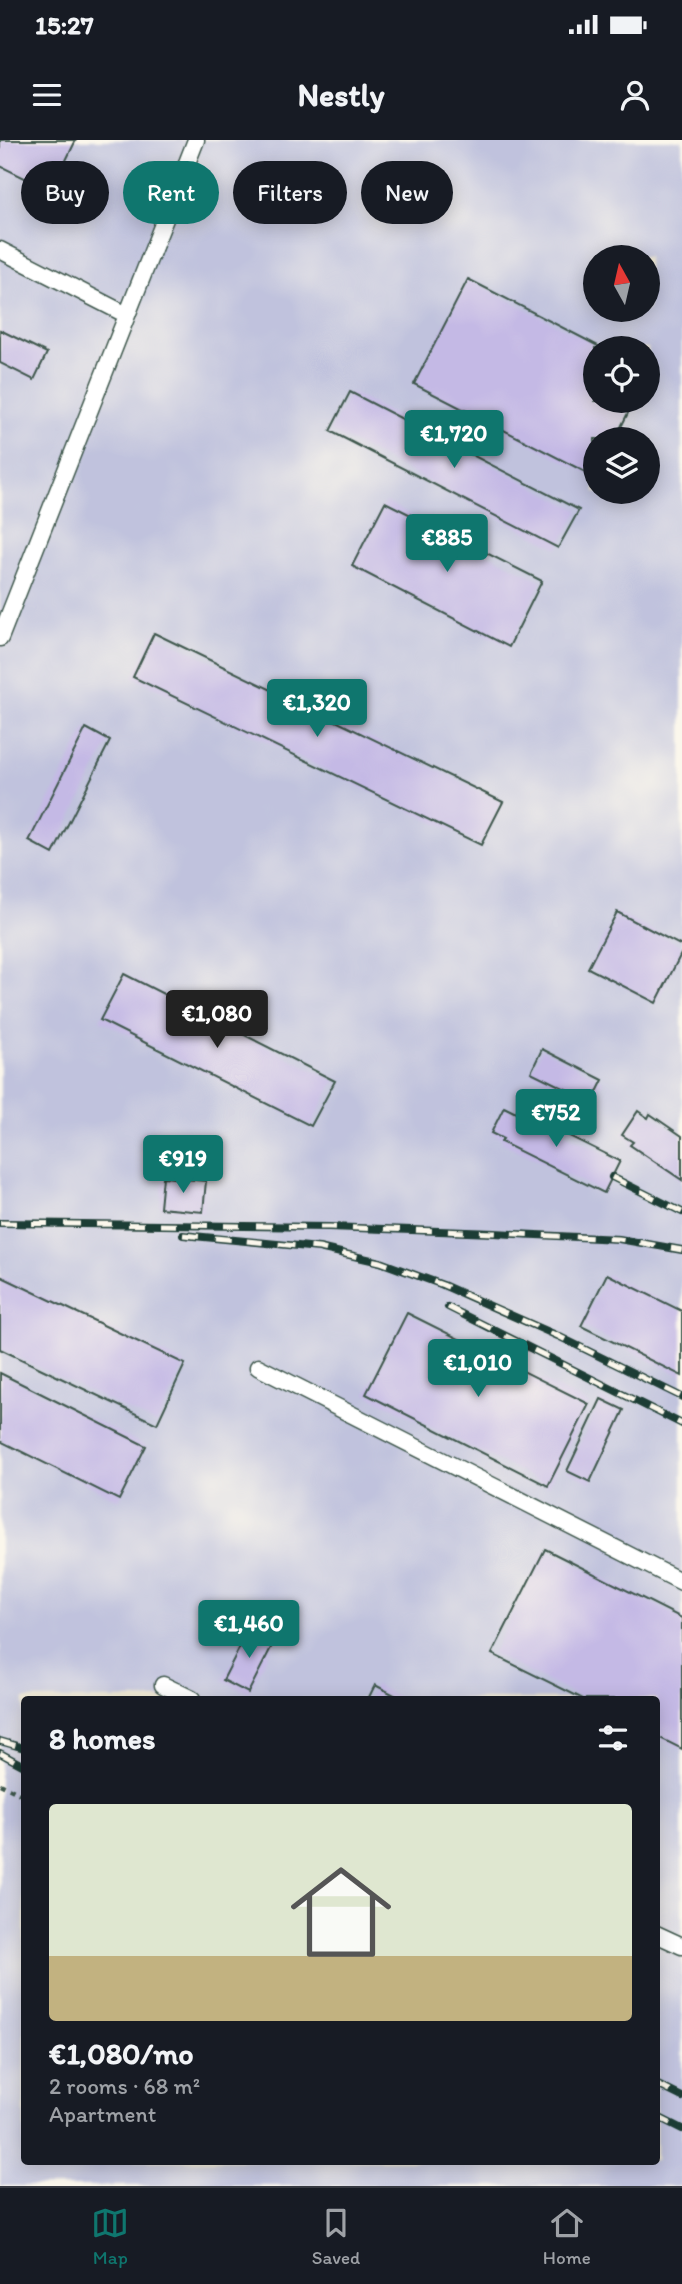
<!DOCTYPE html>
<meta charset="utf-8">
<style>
:root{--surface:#171b24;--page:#242831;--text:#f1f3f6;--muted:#9ea1a6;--line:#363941;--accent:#0f766e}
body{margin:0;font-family:Itim,sans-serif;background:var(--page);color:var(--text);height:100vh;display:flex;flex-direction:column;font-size:26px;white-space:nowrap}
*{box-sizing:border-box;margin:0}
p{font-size:23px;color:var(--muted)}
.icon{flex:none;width:38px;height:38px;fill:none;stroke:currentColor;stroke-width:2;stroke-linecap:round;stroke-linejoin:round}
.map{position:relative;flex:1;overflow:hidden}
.sheet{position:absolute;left:21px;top:1556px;width:639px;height:469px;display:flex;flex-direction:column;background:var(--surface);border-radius:7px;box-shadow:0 4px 18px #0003}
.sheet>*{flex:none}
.guide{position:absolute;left:21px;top:21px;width:640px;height:63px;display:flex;gap:14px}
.needle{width:46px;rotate:352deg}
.fabs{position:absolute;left:583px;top:105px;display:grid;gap:14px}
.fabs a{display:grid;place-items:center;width:77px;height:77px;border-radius:50%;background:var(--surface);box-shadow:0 4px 18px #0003;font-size:35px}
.price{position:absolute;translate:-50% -60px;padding:0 16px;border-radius:7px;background:var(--accent);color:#fff;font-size:23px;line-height:46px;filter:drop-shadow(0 2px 4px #0008)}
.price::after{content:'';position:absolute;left:50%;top:42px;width:21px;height:16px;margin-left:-10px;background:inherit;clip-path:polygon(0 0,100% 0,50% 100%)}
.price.active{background:#222;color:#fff}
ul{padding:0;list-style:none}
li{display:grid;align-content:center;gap:14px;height:371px;padding:0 28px}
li+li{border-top:2px solid var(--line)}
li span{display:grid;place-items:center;height:217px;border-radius:7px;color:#555}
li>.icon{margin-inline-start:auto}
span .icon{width:126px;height:126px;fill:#fffc;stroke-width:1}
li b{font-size:30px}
h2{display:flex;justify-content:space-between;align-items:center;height:84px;padding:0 28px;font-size:30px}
.pill{padding:0 24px;border-radius:32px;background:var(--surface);box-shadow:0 4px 18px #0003;font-size:24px;line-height:63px}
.pill.active{background:var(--accent);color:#fff}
.status{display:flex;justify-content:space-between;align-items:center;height:49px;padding:0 35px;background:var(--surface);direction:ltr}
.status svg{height:19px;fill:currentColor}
header{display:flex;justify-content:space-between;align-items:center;height:91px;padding:0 28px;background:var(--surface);font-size:32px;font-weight:800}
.dock{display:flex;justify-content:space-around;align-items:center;height:98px;border-top:2px solid var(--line);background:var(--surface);font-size:19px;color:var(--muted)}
.dock a{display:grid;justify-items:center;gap:4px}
.dock .active{color:var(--accent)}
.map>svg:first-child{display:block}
.industrial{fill:#c0c2dd;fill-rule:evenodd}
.building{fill:#c4b9e5}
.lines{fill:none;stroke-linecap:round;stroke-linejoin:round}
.service-casing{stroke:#3e574c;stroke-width:19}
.path{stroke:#3e574c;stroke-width:4.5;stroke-dasharray:5 5;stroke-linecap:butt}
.service{stroke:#fff;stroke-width:16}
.rail-casing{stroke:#1f3d34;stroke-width:8}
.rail{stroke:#fbf7ec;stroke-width:5;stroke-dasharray:16;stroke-linecap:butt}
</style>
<div class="status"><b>15:27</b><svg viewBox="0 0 49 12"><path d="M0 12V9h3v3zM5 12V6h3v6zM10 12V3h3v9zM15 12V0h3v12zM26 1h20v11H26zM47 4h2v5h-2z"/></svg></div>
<header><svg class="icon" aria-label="menu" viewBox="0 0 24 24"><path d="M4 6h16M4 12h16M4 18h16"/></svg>Nestly<svg class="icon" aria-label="person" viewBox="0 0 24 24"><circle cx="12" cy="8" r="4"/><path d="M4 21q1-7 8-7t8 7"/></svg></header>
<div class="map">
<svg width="682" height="2046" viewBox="0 0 682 2046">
<rect width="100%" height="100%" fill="#fbf7ec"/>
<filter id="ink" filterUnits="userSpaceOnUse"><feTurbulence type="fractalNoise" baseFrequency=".0143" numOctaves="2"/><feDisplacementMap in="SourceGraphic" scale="14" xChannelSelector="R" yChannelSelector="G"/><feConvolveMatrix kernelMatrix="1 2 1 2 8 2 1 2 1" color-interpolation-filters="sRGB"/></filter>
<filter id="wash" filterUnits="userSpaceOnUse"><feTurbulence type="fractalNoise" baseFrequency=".00686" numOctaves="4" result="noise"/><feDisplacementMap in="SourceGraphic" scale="28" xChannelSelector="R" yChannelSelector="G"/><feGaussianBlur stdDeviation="1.57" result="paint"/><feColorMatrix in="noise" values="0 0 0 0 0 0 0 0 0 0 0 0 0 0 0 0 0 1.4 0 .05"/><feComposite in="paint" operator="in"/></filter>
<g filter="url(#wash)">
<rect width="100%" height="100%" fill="#f1ead1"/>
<path class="industrial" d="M0,0H682V2046H0ZM595,117H648V170H595ZM595,208H648V261H595ZM595,299H648V352H595ZM24,1559H656V2021H24Z"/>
<g id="blocks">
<path class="building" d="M0,0H76L51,51L0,26Z
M468,139L602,208H595V261H634L615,299H595V337L414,244Z
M0,190L47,213L34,240L0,223Z
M350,252L579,370L558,408L330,291Z
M385,362L542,441L509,507L352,426Z
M154,493L503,662L481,705L133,537Z
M86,588L110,601L53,714L29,701Z
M617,772L682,806V812L656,863L588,828Z
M124,834L335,941L311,986L100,880Z
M542,909L603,940L592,962L531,932Z
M504,967L516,973L517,970L620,1021L604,1053L501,1002L503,999L491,993Z
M638,971L648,978L650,974L682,996V1040L630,1005L633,1002L622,995Z
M163,1037L206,1041L203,1072L160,1068Z
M607,1134L682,1171V1236L581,1186Z
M0,1136L185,1224L157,1284L0,1209Z
M407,1173L589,1264L548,1346L366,1254Z
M0,1233L146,1306L119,1360L0,1301Z
M601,1259L624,1270L590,1342L567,1331Z
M545,1409L682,1478V1609L656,1596V1559H583L492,1514Z
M250,1487L275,1500L248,1553L223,1540Z
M375,1545L402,1559H368Z"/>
</g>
</g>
<g filter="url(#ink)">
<use href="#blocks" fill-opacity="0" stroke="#3e574c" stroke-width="2"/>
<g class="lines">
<g class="service-casing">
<path id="service" d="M0,110L127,175
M0,498L196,0
M258,1227L682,1442
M163,1545L192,1559
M656,1794L682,1806"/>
</g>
<path class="path" d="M0,1644L24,1656"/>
<use href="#service" class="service"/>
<g class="rail-casing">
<path id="rail" d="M612,1037L682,1072
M0,1083L329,1087L494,1093L619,1099L682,1110
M183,1095L319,1108L380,1122L443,1145L558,1196L682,1257
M448,1167L682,1284
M0,1601L24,1608
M0,1613L24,1626
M656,1944L682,1957
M656,1976L682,1989"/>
</g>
<use href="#rail" class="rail"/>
</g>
</g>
</svg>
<div class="fabs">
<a><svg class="needle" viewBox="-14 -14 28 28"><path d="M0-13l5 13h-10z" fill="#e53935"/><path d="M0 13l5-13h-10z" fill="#9ea1a6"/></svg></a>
<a><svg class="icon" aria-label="locate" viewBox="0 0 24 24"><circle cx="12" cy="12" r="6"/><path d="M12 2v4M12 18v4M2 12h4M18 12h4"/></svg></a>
<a><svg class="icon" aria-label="layers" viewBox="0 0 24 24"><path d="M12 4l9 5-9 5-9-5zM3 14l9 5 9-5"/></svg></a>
</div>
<b class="price" style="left:454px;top:330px">€1,720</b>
<b class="price" style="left:447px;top:434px">€885</b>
<b class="price" style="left:317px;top:599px">€1,320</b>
<b class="price active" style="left:217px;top:910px">€1,080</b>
<b class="price" style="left:556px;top:1009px">€752</b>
<b class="price" style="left:183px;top:1055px">€919</b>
<b class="price" style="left:478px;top:1259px">€1,010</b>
<b class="price" style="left:249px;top:1520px">€1,460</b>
<div class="guide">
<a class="pill">Buy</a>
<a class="pill active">Rent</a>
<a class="pill">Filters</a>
<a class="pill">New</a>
</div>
<section class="sheet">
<h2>8 homes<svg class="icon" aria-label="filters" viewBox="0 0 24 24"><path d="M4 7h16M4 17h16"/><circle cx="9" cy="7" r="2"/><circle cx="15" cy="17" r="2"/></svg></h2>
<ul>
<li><span style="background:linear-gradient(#dfe7d0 70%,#c2b280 0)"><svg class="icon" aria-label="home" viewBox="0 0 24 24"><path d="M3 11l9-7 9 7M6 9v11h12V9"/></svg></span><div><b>€1,080/mo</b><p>2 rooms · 68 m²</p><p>Apartment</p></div></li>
</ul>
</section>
</div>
<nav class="dock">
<a class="active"><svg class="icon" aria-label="map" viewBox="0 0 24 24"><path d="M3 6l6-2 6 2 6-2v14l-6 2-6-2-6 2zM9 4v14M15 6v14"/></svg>Map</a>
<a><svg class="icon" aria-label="saved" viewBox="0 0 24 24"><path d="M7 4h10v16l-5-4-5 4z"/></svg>Saved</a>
<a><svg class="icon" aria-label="home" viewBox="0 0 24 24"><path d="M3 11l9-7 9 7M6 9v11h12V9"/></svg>Home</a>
</nav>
